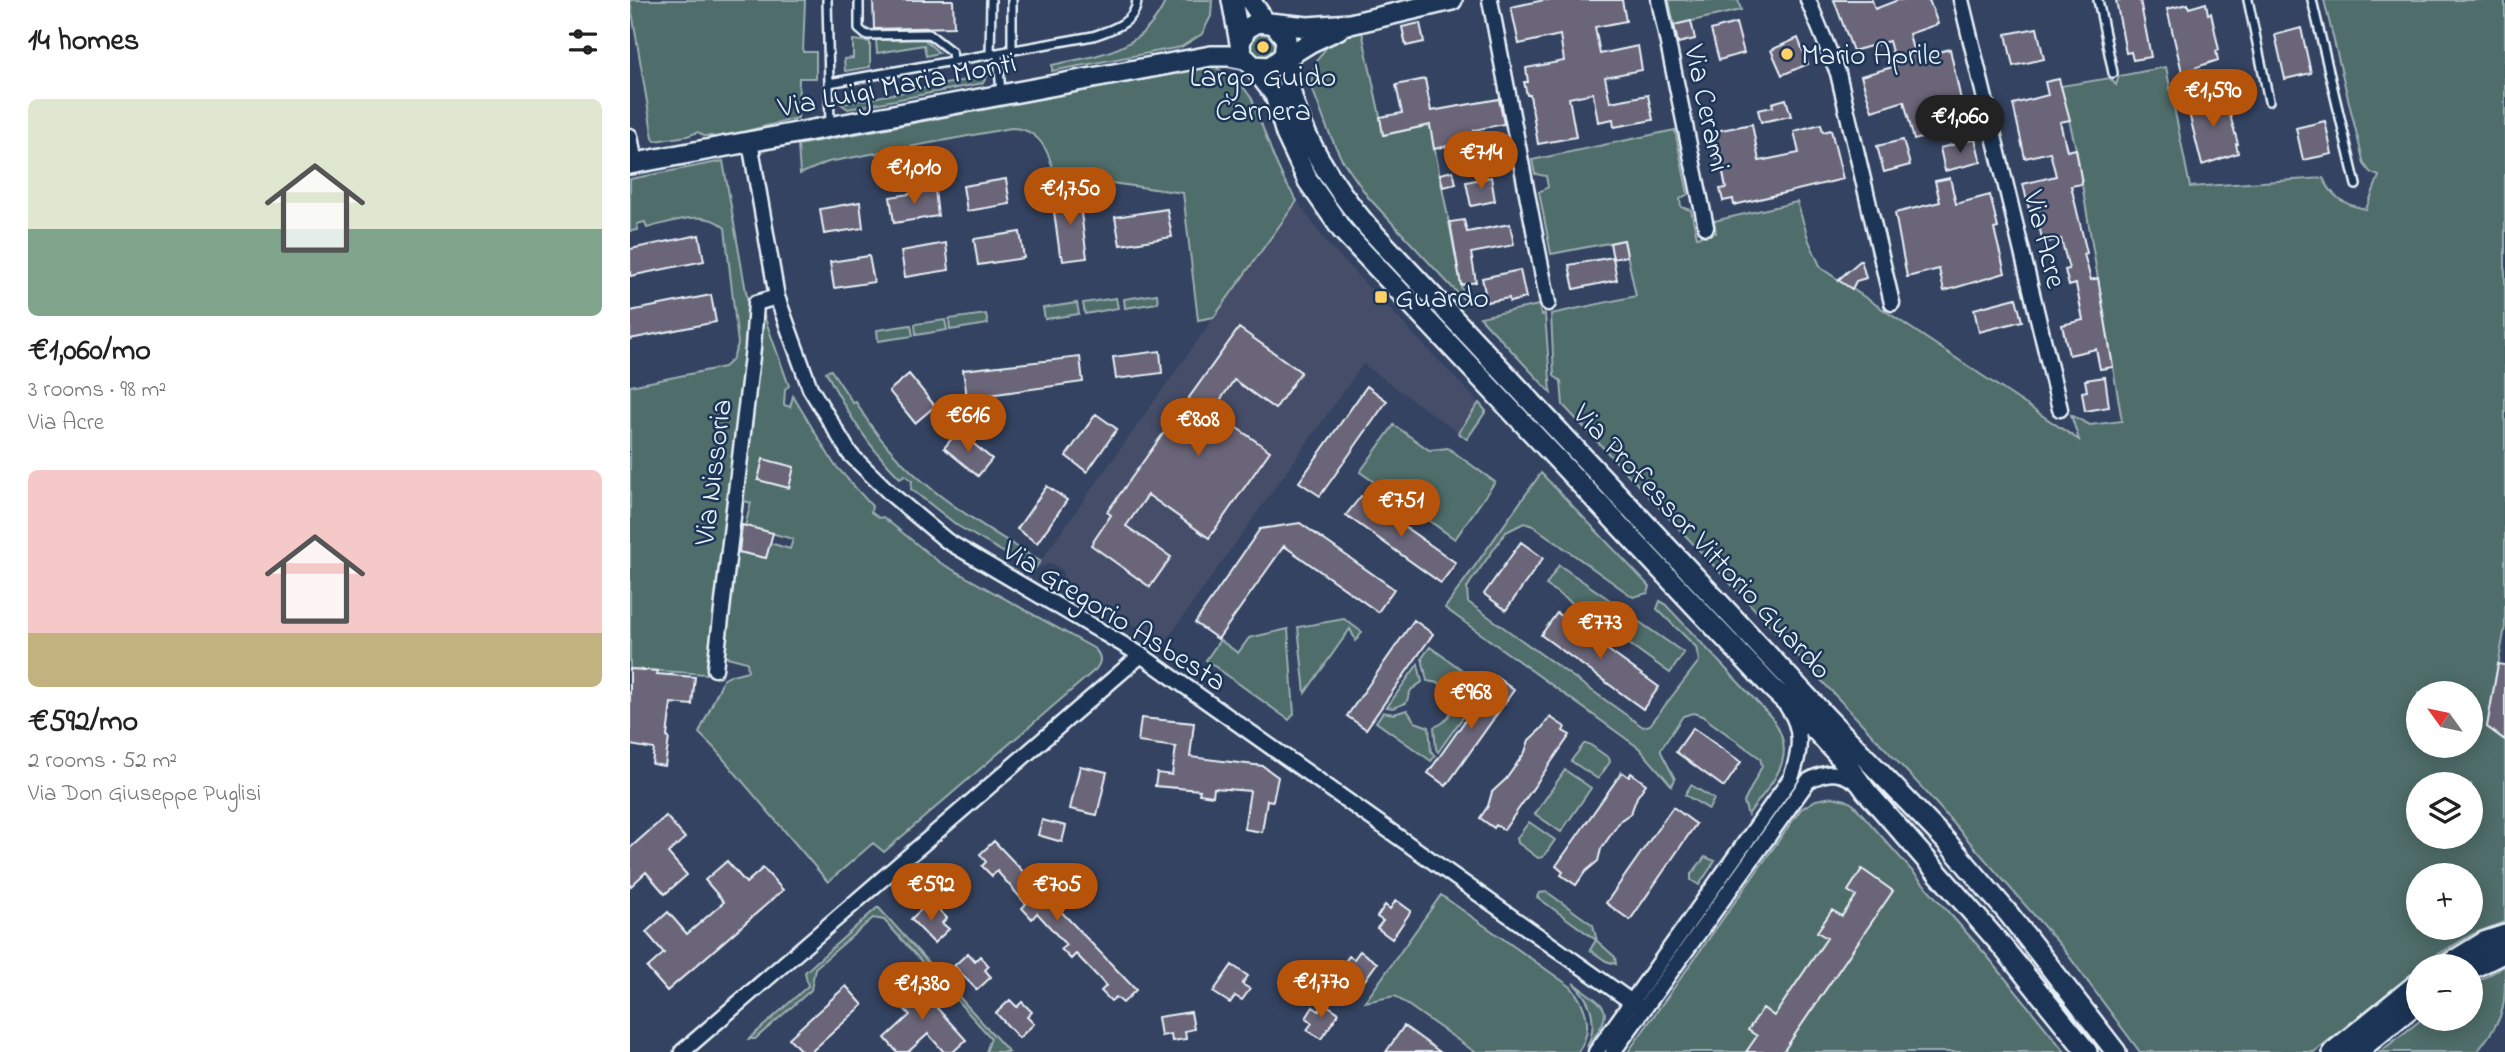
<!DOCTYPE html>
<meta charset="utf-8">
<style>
:root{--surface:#fff;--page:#f2f2f2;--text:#222;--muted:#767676;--accent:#b45309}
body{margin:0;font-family:"Indie Flower",sans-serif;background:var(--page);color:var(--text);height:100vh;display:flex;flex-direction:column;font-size:26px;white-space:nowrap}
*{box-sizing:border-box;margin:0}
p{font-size:23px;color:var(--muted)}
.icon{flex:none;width:38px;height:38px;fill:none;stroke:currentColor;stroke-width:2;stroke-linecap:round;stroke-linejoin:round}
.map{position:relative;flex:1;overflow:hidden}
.drawer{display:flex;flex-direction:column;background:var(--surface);width:630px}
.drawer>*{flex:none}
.needle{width:46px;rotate:303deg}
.tools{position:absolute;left:1776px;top:681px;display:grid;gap:14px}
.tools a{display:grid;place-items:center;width:77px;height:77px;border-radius:50%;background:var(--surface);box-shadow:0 4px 18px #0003;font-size:35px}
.price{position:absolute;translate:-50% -60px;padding:0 16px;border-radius:24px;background:var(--accent);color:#fff;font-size:23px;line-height:46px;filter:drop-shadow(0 2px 4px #0008)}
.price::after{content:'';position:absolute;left:50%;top:42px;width:21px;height:16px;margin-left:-10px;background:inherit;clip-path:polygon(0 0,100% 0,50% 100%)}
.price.selected{background:#222;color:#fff}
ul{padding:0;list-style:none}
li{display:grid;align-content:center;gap:14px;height:371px;padding:0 28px}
li span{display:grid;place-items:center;height:217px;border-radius:10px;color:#555}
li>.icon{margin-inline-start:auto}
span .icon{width:126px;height:126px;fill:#fffc;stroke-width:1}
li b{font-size:30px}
h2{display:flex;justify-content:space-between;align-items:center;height:84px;padding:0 28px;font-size:30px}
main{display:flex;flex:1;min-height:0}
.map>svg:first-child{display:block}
.built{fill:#444d68}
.green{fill:#506d6b;stroke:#9cafb2;stroke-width:2;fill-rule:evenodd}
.building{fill:#6b6578;stroke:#e8f1f8;stroke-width:2}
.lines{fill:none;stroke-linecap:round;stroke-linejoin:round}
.lane-casing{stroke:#e8f1f8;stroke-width:12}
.street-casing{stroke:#e8f1f8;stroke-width:19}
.secondary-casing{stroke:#e8f1f8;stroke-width:24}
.lane{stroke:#1d3557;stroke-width:7}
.street{stroke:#1d3557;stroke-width:14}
.secondary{stroke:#1d3557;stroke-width:19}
.poi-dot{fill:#ffd166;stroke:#1d3557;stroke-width:2.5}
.labels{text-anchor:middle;stroke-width:5;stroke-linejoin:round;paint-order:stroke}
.poi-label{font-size:30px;fill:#e8f1f8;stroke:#1d3557;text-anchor:start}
.street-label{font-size:30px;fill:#e8f1f8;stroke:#1d3557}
</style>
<main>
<section class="drawer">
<h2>14 homes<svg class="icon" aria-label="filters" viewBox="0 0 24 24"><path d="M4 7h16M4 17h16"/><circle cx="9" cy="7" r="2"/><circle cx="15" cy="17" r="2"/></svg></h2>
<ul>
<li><span style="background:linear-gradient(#dfe7d0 60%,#7fa58c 0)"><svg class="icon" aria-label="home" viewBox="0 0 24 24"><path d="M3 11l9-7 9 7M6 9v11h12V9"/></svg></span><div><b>€1,060/mo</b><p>3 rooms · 98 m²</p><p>Via Acre</p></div></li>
<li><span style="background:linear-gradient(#f6c9c9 75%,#c2b280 0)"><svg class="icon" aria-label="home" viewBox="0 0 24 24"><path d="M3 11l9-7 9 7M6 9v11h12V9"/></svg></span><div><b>€592/mo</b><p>2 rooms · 52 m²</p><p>Via Don Giuseppe Puglisi</p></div></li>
</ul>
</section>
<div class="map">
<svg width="1875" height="1052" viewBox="0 0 1875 1052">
<rect width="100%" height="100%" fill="#344361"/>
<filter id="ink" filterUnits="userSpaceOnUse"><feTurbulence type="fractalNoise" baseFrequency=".0143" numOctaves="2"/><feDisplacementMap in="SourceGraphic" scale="14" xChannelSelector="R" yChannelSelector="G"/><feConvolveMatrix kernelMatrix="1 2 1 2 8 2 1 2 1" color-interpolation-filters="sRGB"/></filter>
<g filter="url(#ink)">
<path class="built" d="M667,201L697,243L849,403L828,433L733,364L533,645L510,629L432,586L433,571L421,563L404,570Z"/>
<path class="green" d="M0,0H175L173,52H186V78H169L168,118L85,139L82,136H74L68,132L57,136L25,141L23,138Z
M536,0H582L581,16L572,34L551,47L422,71V65C470,55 514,51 536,0Z
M1039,0H1108L1111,10L1044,25Z
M1694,0H1875V627L1857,727L1875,740V922L1843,934L1788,966V969L1684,1052H1510L1432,947L1296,792L933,405L931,381L924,376L921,314L1006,296L994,240L921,254L909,192L918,187L916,176L905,174L902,160L1045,130L1058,194L1050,199L1051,207L1061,210L1067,237L1086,233L1084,221L1167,202L1179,241L1191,268L1449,440L1441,415L1460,425L1492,421L1446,149L1431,86L1480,78L1486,85L1489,76L1536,67L1560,187L1693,178C1703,198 1714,205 1736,209L1749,176L1741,173L1734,164ZM1788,693H1841V746H1788ZM1788,784H1841V836H1788ZM1788,875H1841V928H1788Z
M731,27L754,135L800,125L834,300L738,197L711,158L697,128L681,85L684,68L688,59L706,34Z
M636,31L646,37L647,52L633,60L620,54L618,39L626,32Z
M294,39L309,53L296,56L294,45L247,53L246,40Z
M223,40L240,42V67L215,71L214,59L223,58Z
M584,66L611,84L622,99L644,158L654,180L667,201L584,317L568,320L553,193L424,175C420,151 408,128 381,128L198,162L170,174L168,145Z
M357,76L353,83L218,109L211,104Z
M93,161L118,303L119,332L79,670L76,674L0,669V386L94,367L102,360L108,344L95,228C74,208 42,222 17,228L15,222L7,224L8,230L0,231V179Z
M527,294L528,303L495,308L494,299Z
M486,298L488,308L455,314L453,303Z
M447,303L449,314L415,319L413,308Z
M909,305L911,315L915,314L921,393L850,317Z
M133,313L159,386L155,389L154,405L160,407L163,396L204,464L242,506L241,512L249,518L253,517L309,562L465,649C471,656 472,661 466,669L254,852L243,843L198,882L85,749L69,733L93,680L102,675L118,671L117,662L93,656L103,551L136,558L140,543L160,549L163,539L115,526L121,503L111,500L131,314Z
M356,314L358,324L320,330L319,319Z
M315,320L317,330L286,335L285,324Z
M281,325L283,336L248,341L247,330Z
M201,370L223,403L226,402C267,476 340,518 410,561L404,570L328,526L281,489L282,481L275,475L270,478C237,445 218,414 196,372Z
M849,403L856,411L837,439L828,433Z
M764,425L799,450L818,448L865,482L825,539L730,472Z
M911,473L1020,587L1018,593L1003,597L903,526L894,523L876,532L840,583L837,588L838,602L1013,727L1020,725L1069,661L1066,647L1027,609L1030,601L1034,603L1142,718C1171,758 1141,782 1118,815L1114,802L1132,766L1130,758L1072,716L1063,713L1053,716L1031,749V752L1045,779L1042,786L1009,748L815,608Z
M929,565L996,611L982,630L916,585Z
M714,619L732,632L726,641L720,629L675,693L668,627Z
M1008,621L1054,653L1040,673L995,641Z
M658,629L664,714L659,720L576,660L590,640L608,653L619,638Z
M800,647L855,686L850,693L822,697L813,684L797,681L792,658Z
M788,664L792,682L781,690L776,703L763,708L757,707Z
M846,699L808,752L806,749L804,727C816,723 822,715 823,702Z
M777,710L785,722L799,727L801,751L805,756L801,761L746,722L753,712L764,714Z
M954,744H959L979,758L980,762L968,779L941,761Z
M935,770L961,788L931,832L905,814Z
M1061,785L1084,799L1079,809L1055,795Z
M1202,797L1216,800L1224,805L1358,957L1435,1052H998L1171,809L1186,800Z
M899,822L925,840L913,857L908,858L888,843L887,838Z
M1075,857L1085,861L1069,885L1061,880V874Z
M917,892L963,925L967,941L985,957L986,964L976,961L960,950L966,940L907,897L909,893Z
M811,895L941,987C957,1006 964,1030 948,1052H845L765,996L735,1002Z
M248,907L379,1052H356L361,1038L254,920L243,918L185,968L181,990L125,1039H119L178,986L175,972Z
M1875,966C1875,1012 1875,1015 1847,1052H1750L1792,1019L1841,1018V985Z
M943,983C980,1009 985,1009 957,1047C968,1023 963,1002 943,983Z"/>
<path class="building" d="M243,0H323L324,27L244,29Z
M914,0H992L996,21L965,27L970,54L1008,46L1012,70L975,77L980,102L1018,95L1023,120L984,127L983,119L968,122L963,93L939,98L946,137L908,144L900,95H897L894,82H898L896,68L934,61L930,35L889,44L881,7Z
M1204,0H1242L1245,9L1268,0H1299L1308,24L1279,34L1282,46L1286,58L1320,49L1334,114L1305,121L1309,133L1284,140L1274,101L1242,111L1231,76L1266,66L1259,41L1223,51Z
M1486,0H1510L1521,57L1503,60L1501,52L1496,53Z
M1576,3L1578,14L1581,13L1589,50L1586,51L1588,60L1552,72L1537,9L1558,4L1559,8Z
M1061,21L1065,39L1048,43L1044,25Z
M790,23L794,42L776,46L772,27Z
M1106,23L1114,53L1089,60L1081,30Z
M1407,28L1414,59L1383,66L1376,34Z
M1671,28L1681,73L1655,79L1645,35Z
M1168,38L1178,64L1152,75L1141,50Z
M795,79L801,111L869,99L874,124L844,130L849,154L825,159L822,145L804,149L800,125L753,135L750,117L772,113L766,85Z
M1429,79L1440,120L1430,122L1437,151L1446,149L1452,184L1441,186L1457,253L1454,254L1461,280L1468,278L1483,367L1470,369L1466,349L1439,355L1432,325L1453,320L1446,284L1439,286L1435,270L1439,269L1431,239L1413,243L1405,208L1399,209L1393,184L1426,176L1420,152L1395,158L1383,104L1418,95L1415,82Z
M1575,97L1576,102L1595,97L1608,144H1606L1608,153L1572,165L1556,101Z
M1156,99L1161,116L1131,122L1128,110L1143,107L1142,103Z
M1695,121L1702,154L1673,160L1666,128Z
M1122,124L1129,161L1169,153L1164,131L1191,124L1193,132L1201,130L1213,179L1104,205L1103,199L1093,201L1090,189L1096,188L1090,158L1086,159L1081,132Z
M1345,139L1351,162L1315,171L1310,148Z
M1273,140L1280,165L1254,172L1247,146Z
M823,171L826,184L813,187L810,174Z
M861,177L865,201L841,206L836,182Z
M1320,178L1326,204L1360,195L1368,228L1364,229L1375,273L1314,291L1309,269L1277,277L1265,213L1310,202L1305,181Z
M376,179L380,204L337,211L333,186Z
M305,190L308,216L264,223L260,197Z
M443,193L444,198H449L457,258L433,261L432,255H430L422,197Z
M230,202L233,228L194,234L190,209Z
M537,209L542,237L490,245L485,217Z
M834,220L837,232L880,224L884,245L841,253L846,282L831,285L820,222Z
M390,232L394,258L348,265L344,239Z
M69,235L74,261L0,276V249Z
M994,240L997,256L983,259L980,243Z
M316,243L319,270L275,277L271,251Z
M239,256L244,282L204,288L200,262Z
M983,257L987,280L944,289L939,265Z
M1231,260L1236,278L1226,281L1222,289L1208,280Z
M890,270L896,298L880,302L879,298L857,302L852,278Z
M81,295L86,322L0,339V311Z
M1386,298L1392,321L1349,332L1344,309Z
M609,328L671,372L645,409L604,380L583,411L640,451L579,538L518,495L496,526L541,557L520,587L461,545L481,515L477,512Z
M530,351L532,373L486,379L483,357Z
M450,357L453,382L337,398L333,370Z
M279,374L305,406L285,423L259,391Z
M1475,377L1479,407L1455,411L1452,392L1457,391L1455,380Z
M737,386L757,401L690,496L669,482Z
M466,414L487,429L457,472L436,456Z
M328,431L362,459L348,476L314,448Z
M133,459L164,467L159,488L128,480Z
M417,486L437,500L407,543L387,529Z
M731,496L826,563L811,583L716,515Z
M670,523L764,589L748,612L654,546L588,639L565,623L630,529Z
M112,525L143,533L136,558L109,552Z
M891,542L913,558L876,610L854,594Z
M927,613L1029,687L1013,709L911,635Z
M784,620L803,634L736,729L717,716Z
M1868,664L1875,665V740L1857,727Z
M0,669L28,671L27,674L65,677L62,705L41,703L37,737L39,738L35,766L22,764L24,749L0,745Z
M866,677L884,690L816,786L798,773Z
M920,717L935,727L933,731L940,735L874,830L866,825L864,828L850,818L858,806L862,792L876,779L895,752L899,740L911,729Z
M511,718L564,723L560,757L633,766L648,777L643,801L637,800L632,832L614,829L620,791L584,788L583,796L569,794L570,790L525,786L527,773L542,775L546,747L508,742Z
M1063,728L1111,762L1094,787L1046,752Z
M450,766L477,772L467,815L440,809Z
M992,772L999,777L1001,773L1016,784L1007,797L1001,813L991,820L971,849L968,861L955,872L946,885L931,875L933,872L926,866Z
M1043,807L1066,824L1000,920L976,903Z
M36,816L55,838L38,853L57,875L35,894L16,872L0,887V848Z
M412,820L436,826L432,842L408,835Z
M364,841L506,990L493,1003L486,997L481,1001L471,991L476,986L470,979L446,954L441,959L431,949L436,945L407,913L402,919L392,908L396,904L367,871L362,876L352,866L356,862L350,854Z
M97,861L116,883L133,868L153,890L37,991L17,968L34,953L16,932L38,912L57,934L94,902L75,880Z
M1232,869L1263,891L1153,1052H1116L1127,1036L1118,1030L1133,1008L1144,1016L1197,938L1187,932L1202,910L1212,916L1226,896L1218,891Z
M766,900L781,911L762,939L747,928L753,921L747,917L755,905L760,909Z
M295,906L302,913L307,908L317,918L312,923L319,929L304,943L281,919Z
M730,951L747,963L727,991L711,980L717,971L711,967L719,956L724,959Z
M338,953L345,961L350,956L359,966L355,970L361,977L347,990L324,966Z
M602,965L618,976L612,984L620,989L612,1000L605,996L600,1003L583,992Z
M279,977L336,1040L323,1052H314L298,1034L278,1052H267L255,1038L280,1015L260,993Z
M216,986L233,1005L181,1052H172L159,1038Z
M380,1000L387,1007L392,1002L402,1012L397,1017L404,1024L389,1038L366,1013Z
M694,1003L709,1013L691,1039L677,1030L682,1023L676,1018L683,1007L689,1011Z
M561,1012L564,1029L555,1031L556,1039L542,1041L541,1034L531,1036L528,1017Z
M774,1026L810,1052H756Z"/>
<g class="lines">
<g class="lane-casing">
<path id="lane" d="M197,0L200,125
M229,0V29L236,35L299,34L322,52L323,61
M382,0V51
M1468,0L1483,73
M1618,0L1639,101
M1682,0L1726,185
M368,54L371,94
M360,55L361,0
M199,83L463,36C481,30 506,23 507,0"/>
</g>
<g class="street-casing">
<path id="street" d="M860,0L918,303
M1029,0L1076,227
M1178,0L1208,73L1262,303
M1331,0L1430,409
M0,136L5,164
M120,142L147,297L180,388L220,454L262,495L317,541L511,655L1013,1010
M85,669L123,348L126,303L147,297
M52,1052L511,655
M966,1052L1161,778C1170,754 1174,729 1158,708
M983,1052L1178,781C1195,771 1211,770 1227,783"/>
</g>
<g class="secondary-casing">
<path id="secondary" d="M602,0L610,43
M620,0L635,22
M645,25L656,39L654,56L640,67L623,66L611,54L610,43L616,29L628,22L678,27L720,24L822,0
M656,50C657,61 658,72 659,83C667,132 706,189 737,226L1197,718L1316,841L1378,913L1486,1052
M650,61L681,42L709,29
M623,66L645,95L656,134L678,181L712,230L1142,688C1176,720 1210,752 1236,791L1371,945L1457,1052
M0,164L581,56H599L614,59
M1815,966L1854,942L1875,935
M1841,969L1875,952
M1703,1052L1788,983
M1727,1052L1788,1002"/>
</g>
<use href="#lane" class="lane"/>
<use href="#street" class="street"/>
<use href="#secondary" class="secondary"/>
</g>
</g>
<g class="poi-dot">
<circle cx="633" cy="47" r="7"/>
<circle cx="1157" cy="54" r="7"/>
<rect x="744" y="290" width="14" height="14" rx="3.5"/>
</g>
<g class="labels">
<g class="poi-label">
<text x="1171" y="64">Mario Aprile</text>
<text x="633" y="86" text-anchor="middle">Largo Guido<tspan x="633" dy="34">Carnera</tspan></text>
<text x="765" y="307">Guardo</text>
</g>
<g class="street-label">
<text transform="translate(267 84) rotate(-11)" y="10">Via Luigi Maria Monti</text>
<text transform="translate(1078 108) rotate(78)" y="10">Via Cerami</text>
<text transform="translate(1416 239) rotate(76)" y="10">Via Acre</text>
<text transform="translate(82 472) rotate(-83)" y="10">Via Nissoria</text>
<text transform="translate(1073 541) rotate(47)" y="10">Via Professor Vittorio Guardo</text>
<text transform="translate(485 615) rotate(32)" y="10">Via Gregorio Asbesta</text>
</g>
</g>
</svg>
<div class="tools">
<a><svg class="needle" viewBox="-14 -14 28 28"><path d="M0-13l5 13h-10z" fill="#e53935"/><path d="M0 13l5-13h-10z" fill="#767676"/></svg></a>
<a><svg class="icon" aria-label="layers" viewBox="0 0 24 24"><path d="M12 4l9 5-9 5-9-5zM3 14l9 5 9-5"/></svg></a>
<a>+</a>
<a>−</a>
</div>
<b class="price" style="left:1583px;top:129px">€1,590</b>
<b class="price selected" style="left:1330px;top:155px">€1,060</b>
<b class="price" style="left:851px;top:191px">€714</b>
<b class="price" style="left:284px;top:206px">€1,010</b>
<b class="price" style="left:440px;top:227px">€1,750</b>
<b class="price" style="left:338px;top:454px">€616</b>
<b class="price" style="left:568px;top:458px">€808</b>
<b class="price" style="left:771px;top:539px">€751</b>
<b class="price" style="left:970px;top:661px">€773</b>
<b class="price" style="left:841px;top:731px">€968</b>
<b class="price" style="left:301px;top:923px">€592</b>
<b class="price" style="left:427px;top:923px">€705</b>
<b class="price" style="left:691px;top:1020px">€1,770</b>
<b class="price" style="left:292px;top:1022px">€1,380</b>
</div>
</main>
